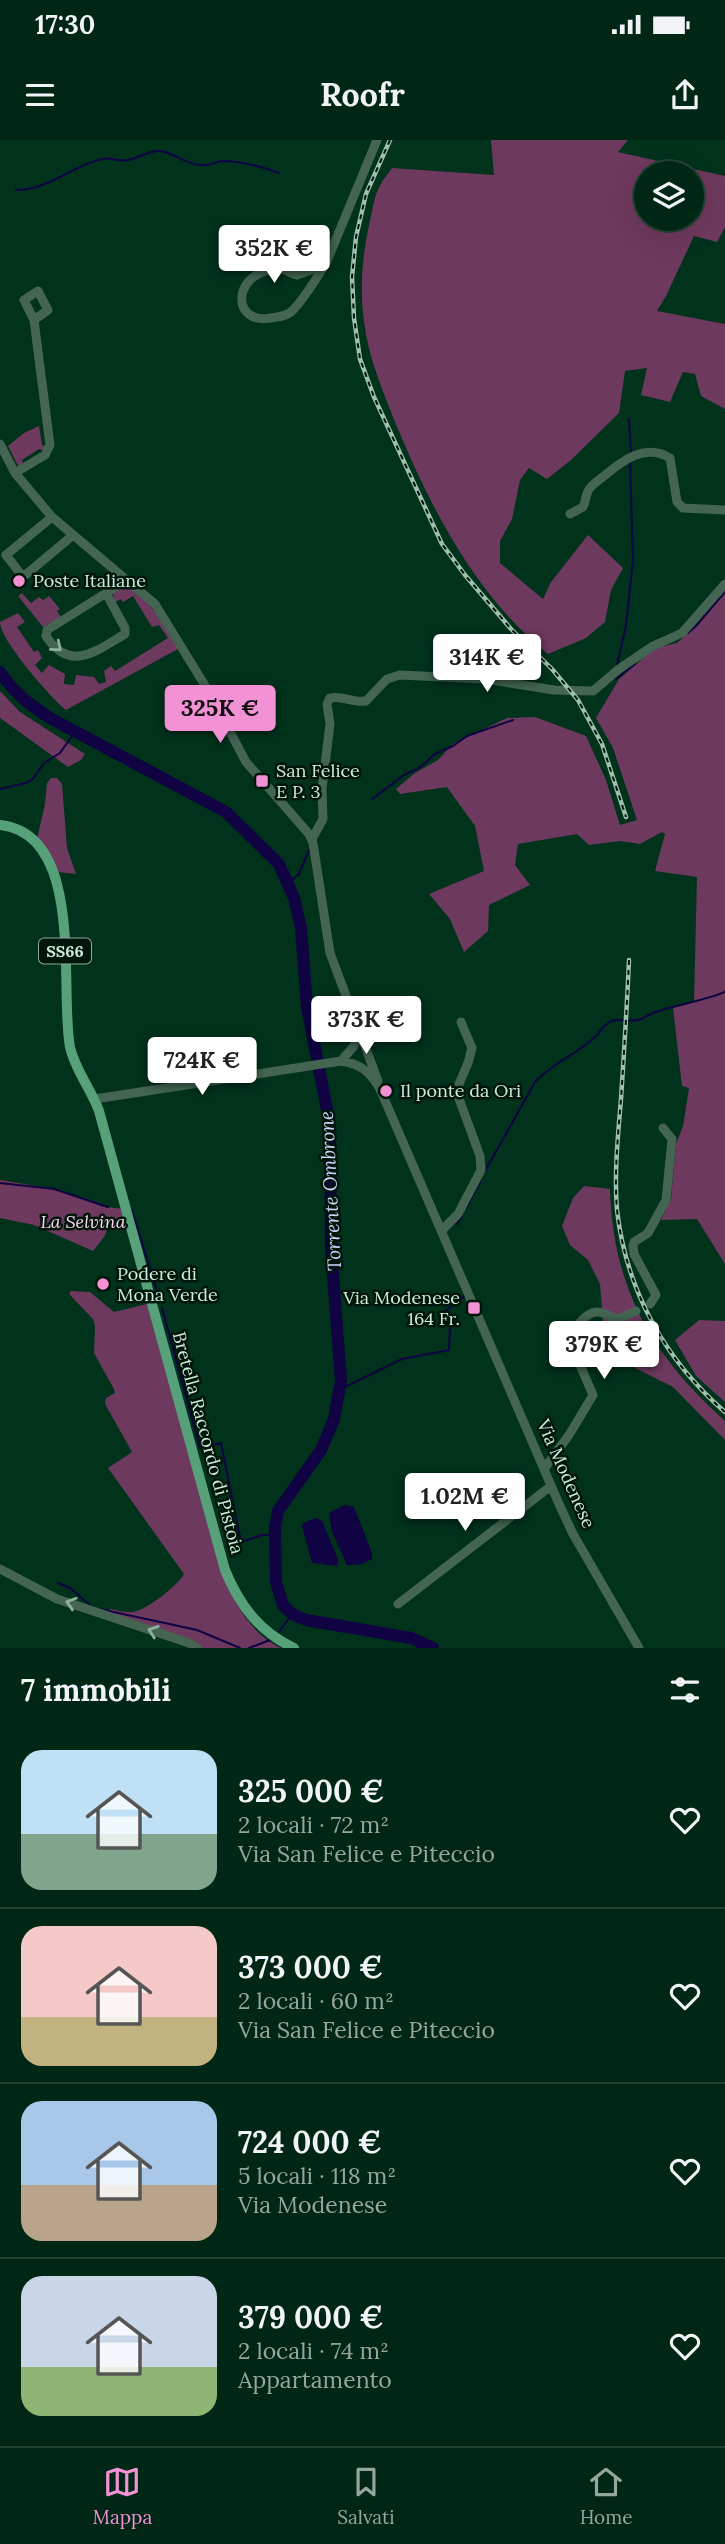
<!DOCTYPE html>
<html lang="it">
<meta charset="utf-8">
<style>
:root{--surface:#002615;--page:#0e3222;--text:#f1f3f6;--muted:#95a5a0;--line:#224334;--accent:#f391d5}
body{margin:0;font-family:Lora,serif;background:var(--page);color:var(--text);height:100vh;display:flex;flex-direction:column;font-size:26px;white-space:nowrap}
*{box-sizing:border-box;margin:0}
p{font-size:23px;color:var(--muted)}
.icon{flex:none;width:38px;height:38px;fill:none;stroke:currentColor;stroke-width:2;stroke-linecap:round;stroke-linejoin:round}
.map{position:relative;height:1508px;overflow:hidden}
.sheet{display:flex;flex-direction:column;background:var(--surface);flex:1}
.sheet>*{flex:none}
.controls{position:absolute;left:634px;top:21px;display:grid;gap:14px}
.controls a{display:grid;place-items:center;width:70px;height:70px;border-radius:50%;background:var(--surface);box-shadow:0 7px 28px #0002,0 0 0 2px var(--line);font-size:35px}
.price{position:absolute;translate:-50% -60px;padding:0 16px;border-radius:7px;background:#fff;color:#222;font-size:23px;line-height:46px;filter:drop-shadow(0 2px 4px #0008)}
.price::after{content:'';position:absolute;left:50%;top:42px;width:21px;height:16px;margin-left:-10px;background:inherit;clip-path:polygon(0 0,100% 0,50% 100%)}
.price.active{background:var(--accent);color:#111}
ul{padding:0;list-style:none}
li{display:flex;align-items:center;gap:21px;height:175px;padding:0 21px}
li+li{border-top:2px solid var(--line)}
li span{display:grid;place-items:center;flex:none;width:196px;height:140px;border-radius:21px;color:#555}
li>.icon{margin-inline-start:auto}
span .icon{width:84px;height:84px;fill:#fffc;stroke-width:1}
li b{font-size:30px}
h2{display:flex;justify-content:space-between;align-items:center;height:84px;padding:0 21px;font-size:30px}
.status{display:flex;justify-content:space-between;align-items:center;height:49px;padding:0 35px;background:var(--surface);direction:ltr}
.status svg{height:19px;fill:currentColor}
header{display:flex;justify-content:space-between;align-items:center;height:91px;padding:0 21px;background:var(--surface);font-size:32px;font-weight:800}
.dock{display:flex;justify-content:space-around;align-items:center;height:98px;border-top:2px solid var(--line);background:var(--surface);font-size:19px;color:var(--muted)}
.dock a{display:grid;justify-items:center;gap:4px}
.dock .active{color:var(--accent)}
.map>svg:first-child{display:block}
.green{fill:#6e395e;fill-rule:evenodd}
.water{fill:#100243}
.lines{fill:none;stroke-linecap:round;stroke-linejoin:round}
.stream{stroke:#100243;stroke-width:2}
.river{stroke:#100243;stroke-width:12}
.minor{stroke:#436552;stroke-width:9}
.major{stroke:#57a17a;stroke-width:10}
.rail-casing{stroke:#9ec1ad;stroke-width:4.5}
.rail{stroke:#00160a;stroke-width:2;stroke-dasharray:5;stroke-linecap:butt}
.oneway{stroke:#8eaf9c}
.poi-dot{fill:#f391d5;stroke:#00160a;stroke-width:2.5}
.labels{text-anchor:middle;stroke-width:5;stroke-linejoin:round;paint-order:stroke}
.shield{fill:#00160a;stroke:#8fab9a;stroke-width:2}
.shield-label{font-size:16px;font-weight:bold;fill:#ccebd8}
.poi-label{font-size:18px;fill:#ccebd8;stroke:#00160a;text-anchor:start}
.park-label{font-size:18px;font-style:italic;fill:#fcd4ee;stroke:#00160a}
.street-label{font-size:18px;fill:#ccebd8;stroke:#00160a}
.water-label{font-size:19px;font-style:italic;fill:#d0d5fe;stroke:#00160a}
</style>
<div class="status"><b>17:30</b><svg viewBox="0 0 49 12"><path d="M0 12V9h3v3zM5 12V6h3v6zM10 12V3h3v9zM15 12V0h3v12zM26 1h20v11H26zM47 4h2v5h-2z"/></svg></div>
<header><svg class="icon" aria-label="menu" viewBox="0 0 24 24"><path d="M4 6h16M4 12h16M4 18h16"/></svg>Roofr<svg class="icon" aria-label="share" viewBox="0 0 24 24"><path d="M12 15V3M7 8l5-5 5 5M5 13v7h14v-7"/></svg></header>
<div class="map">
<svg width="725" height="1508" viewBox="0 0 725 1508">
<rect width="100%" height="100%" fill="#00321c"/>
<path class="green" d="M491,0H628L618,12L725,36V87L717,102L694,96L666,156L657,171L725,184V269L701,256L695,234L683,232L670,262L641,255L647,228L625,231L619,273L571,320L547,339L529,328L520,340L512,379L500,401V423L543,459L551,442L588,395L623,428L611,450L605,482L586,498L548,514C475,455 430,367 395,282C382,249 368,216 364,181C359,145 363,111 371,76C373,68 374,58 378,50C381,42 387,35 392,28L494,35ZM691,33V79H646V33Z
M39,286L42,305L47,307L45,311L39,309L22,320L23,324L18,326L8,306L24,293Z
M122,447C145,447 167,491 178,509L66,570C51,558 0,500 0,482L18,473L25,482L17,487L34,512L38,510L42,518L35,525L42,533L49,525L65,534L64,544L74,545L76,535L94,537L99,544L106,542L104,531L111,526L115,531L168,498L159,485L152,487L133,456L123,462L121,459L115,462L113,454Z
M725,450V1124L697,1079L661,1080L671,1059L676,1004L683,986L689,948L682,946L673,868L694,862L697,737L655,731L665,694L662,692L640,704L620,701L589,705L577,694L518,704L515,725L530,745L489,765L488,791L464,812L450,779L429,754L484,731L475,686L447,647L400,654L396,649L415,633L438,620L453,604L507,578L535,577L586,596L606,640L620,685L637,680L613,608L596,578L619,539L655,508L677,503L695,487Z
M22,453L31,463L39,457L43,460L49,456L60,469L57,471L61,477L43,487L18,456Z
M0,551L20,572L85,614L81,620L68,627L0,578Z
M51,638H57L62,644L67,708L76,734L57,732L37,699L45,664L47,643Z
M0,1040L54,1049L104,1067L126,1069L128,1076L111,1082L104,1097L93,1111L34,1085L0,1078Z
M584,1046L610,1049C613,1149 652,1215 725,1281V1300L673,1247L635,1228L633,1187L603,1182L600,1144L588,1120L570,1105L562,1086L573,1058Z
M70,1151L90,1152L114,1172L147,1164L219,1426C232,1457 248,1493 281,1508H196L106,1476L110,1469C117,1470 126,1473 133,1472C147,1470 178,1445 184,1434L108,1328L132,1312L105,1264L106,1258L115,1253L114,1249L94,1213L95,1186L93,1179L70,1155Z
M699,1180L725,1181V1262L696,1236L675,1200Z"/>
<path class="water" d="M345,1365L354,1367L372,1413V1419L362,1424L347,1425L332,1392L329,1373Z
M316,1378L322,1381L338,1419L337,1426L312,1423L302,1386L303,1383Z"/>
<g class="lines">
<path class="stream" d="M16,50C49,50 71,26 102,19C111,17 119,22 128,20C140,18 152,8 165,12C179,16 189,26 205,25C211,25 216,22 221,21C242,21 260,26 279,33
M629,279L631,313
M688,493L696,486L725,452
M617,525L626,485L633,420L630,322
M616,539L635,524
M0,649L26,643L33,639L44,623L60,613L75,592
M372,659L404,635L419,628L435,614L453,606L467,596L513,580
M288,743L299,734L309,710
M485,1031L535,942C552,923 578,914 596,896C601,891 604,884 611,881C620,878 629,882 638,880C643,879 648,875 653,873C677,864 701,862 725,852
M0,1043L54,1049L108,1067
M466,1068L480,1042
M132,1071L160,1160
M457,1084L462,1076
M162,1168L200,1308L221,1303L241,1402L262,1395
M339,1250L402,1219L449,1210L450,1187L445,1171L465,1156
M263,1395H275
M58,1443L70,1448L91,1466
M100,1469L197,1490L240,1508
M279,1492L292,1474
M249,1508L270,1500"/>
<path class="river" d="M0,532C13,552 30,565 50,578L226,672L279,724L294,758L301,788L307,867L330,985L331,1108L341,1241L334,1279L321,1310L278,1371L275,1387L276,1442L283,1465L292,1474L306,1480L411,1498L433,1508"/>
<path class="minor" d="M325,125L297,135C291,134 287,130 282,129C278,128 275,130 271,130C233,135 231,185 271,178C278,177 287,176 292,171C304,159 315,141 324,126L327,121L377,0
M0,304L15,333L52,377L155,464L209,552L246,622L309,694L313,703L330,813L378,941
M15,333L45,315L50,305L34,180L24,160L38,151L48,170L34,180
M570,374L583,367C586,362 585,357 588,351C591,345 599,340 604,336C623,320 645,303 670,318L677,362L683,368L725,370
M52,377L6,415L23,437L72,396
M106,453L125,488V494C96,511 70,533 46,496L47,490L127,440
M312,699L323,679L322,649L330,584L327,564L330,558C342,555 353,563 366,561L387,539L400,535L485,539L554,550L593,551L619,529L653,506L682,493L725,444
M341,921L354,906L360,891
M95,959L341,921C361,924 370,932 380,949L559,1364L573,1394L639,1508
M441,1091L458,1074L481,1030L480,1016L458,956L459,944L468,923L472,908L461,882
M650,1164L656,1155L634,1114L633,1106L634,1102L648,1093L666,1060L672,999L663,988
M544,1329L569,1295L593,1255L577,1218L567,1204C570,1194 584,1172 597,1172C605,1172 612,1178 619,1179L636,1171
M0,1429L57,1459L189,1503L197,1508
M398,1464L551,1346"/>
<path class="major" d="M0,685C86,694 59,850 70,907C75,930 91,949 99,971L225,1430C239,1464 259,1492 294,1508"/>
<g class="rail-casing">
<path id="rail" d="M390,0L366,54L356,97L352,137L354,178L360,219L374,257L442,404L465,435L511,489L552,529L578,560L602,604L626,677
M629,820C627,866 624,913 621,959C618,995 614,1033 617,1070C626,1150 665,1220 725,1272"/>
</g>
<use href="#rail" class="rail"/>
</g>
<defs><path id="oneway-chevron" d="M-2-3.5L2.5 0L-2 3.5" fill="none" stroke-width="1.6" stroke-linecap="round" stroke-linejoin="round" transform="scale(1.75)"/></defs>
<g class="oneway">
<use href="#oneway-chevron" transform="translate(57 507) rotate(40)"/>
<use href="#oneway-chevron" transform="translate(71 1463) rotate(-162)"/>
<use href="#oneway-chevron" transform="translate(153 1491) rotate(-161)"/>
</g>
<g class="poi-dot">
<circle cx="19" cy="441" r="7"/>
<rect x="255" y="634" width="14" height="14" rx="3.5"/>
<circle cx="386" cy="951" r="7"/>
<circle cx="103" cy="1144" r="7"/>
<rect x="467" y="1161" width="14" height="14" rx="3.5"/>
</g>
<g class="labels">
<rect class="shield" x="39" y="798.5" width="52" height="25" rx="5"/>
<g class="shield-label">
<text x="65" y="817">SS66</text>
</g>
<g class="poi-label">
<text x="33" y="447">Poste Italiane</text>
<text x="276" y="637">San Felice<tspan x="276" dy="21">E P. 3</tspan></text>
<text x="400" y="957">Il ponte da Ori</text>
<text x="117" y="1140">Podere di<tspan x="117" dy="21">Mona Verde</tspan></text>
<text x="460" y="1164" text-anchor="end">Via Modenese<tspan x="460" dy="21">164 Fr.</tspan></text>
</g>
<g class="park-label">
<text x="83" y="1088">La Selvina</text>
</g>
<g class="street-label">
<text transform="translate(208 1303) rotate(75)" y="6">Bretella Raccordo di Pistoia</text>
<text transform="translate(566 1334) rotate(66)" y="6">Via Modenese</text>
</g>
<g class="water-label">
<text transform="translate(330 1051) rotate(-93)" y="7">Torrente Ombrone</text>
</g>
</g>
</svg>
<div class="controls">
<a><svg class="icon" aria-label="layers" viewBox="0 0 24 24"><path d="M12 4l9 5-9 5-9-5zM3 14l9 5 9-5"/></svg></a>
</div>
<b class="price" style="left:274px;top:145px">352K €</b>
<b class="price" style="left:487px;top:554px">314K €</b>
<b class="price active" style="left:220px;top:605px">325K €</b>
<b class="price" style="left:366px;top:916px">373K €</b>
<b class="price" style="left:202px;top:957px">724K €</b>
<b class="price" style="left:604px;top:1241px">379K €</b>
<b class="price" style="left:465px;top:1393px">1.02M €</b>
</div>
<section class="sheet">
<h2>7 immobili<svg class="icon" aria-label="filters" viewBox="0 0 24 24"><path d="M4 7h16M4 17h16"/><circle cx="9" cy="7" r="2"/><circle cx="15" cy="17" r="2"/></svg></h2>
<ul>
<li><span style="background:linear-gradient(#bfe0f5 60%,#7fa58c 0)"><svg class="icon" aria-label="home" viewBox="0 0 24 24"><path d="M3 11l9-7 9 7M6 9v11h12V9"/></svg></span><div><b>325 000 €</b><p>2 locali · 72 m²</p><p>Via San Felice e Piteccio</p></div><svg class="icon" aria-label="heart" viewBox="0 0 24 24"><path d="M12 20l-8-8c-3-5 5-10 8-4 3-6 11-1 8 4z"/></svg></li>
<li><span style="background:linear-gradient(#f6c9c9 65%,#c2b280 0)"><svg class="icon" aria-label="home" viewBox="0 0 24 24"><path d="M3 11l9-7 9 7M6 9v11h12V9"/></svg></span><div><b>373 000 €</b><p>2 locali · 60 m²</p><p>Via San Felice e Piteccio</p></div><svg class="icon" aria-label="heart" viewBox="0 0 24 24"><path d="M12 20l-8-8c-3-5 5-10 8-4 3-6 11-1 8 4z"/></svg></li>
<li><span style="background:linear-gradient(#a9c7e8 60%,#b9a48a 0)"><svg class="icon" aria-label="home" viewBox="0 0 24 24"><path d="M3 11l9-7 9 7M6 9v11h12V9"/></svg></span><div><b>724 000 €</b><p>5 locali · 118 m²</p><p>Via Modenese</p></div><svg class="icon" aria-label="heart" viewBox="0 0 24 24"><path d="M12 20l-8-8c-3-5 5-10 8-4 3-6 11-1 8 4z"/></svg></li>
<li><span style="background:linear-gradient(#c9d6e8 65%,#8fb573 0)"><svg class="icon" aria-label="home" viewBox="0 0 24 24"><path d="M3 11l9-7 9 7M6 9v11h12V9"/></svg></span><div><b>379 000 €</b><p>2 locali · 74 m²</p><p>Appartamento</p></div><svg class="icon" aria-label="heart" viewBox="0 0 24 24"><path d="M12 20l-8-8c-3-5 5-10 8-4 3-6 11-1 8 4z"/></svg></li>
</ul>
</section>
<nav class="dock">
<a class="active"><svg class="icon" aria-label="map" viewBox="0 0 24 24"><path d="M3 6l6-2 6 2 6-2v14l-6 2-6-2-6 2zM9 4v14M15 6v14"/></svg>Mappa</a>
<a><svg class="icon" aria-label="saved" viewBox="0 0 24 24"><path d="M7 4h10v16l-5-4-5 4z"/></svg>Salvati</a>
<a><svg class="icon" aria-label="home" viewBox="0 0 24 24"><path d="M3 11l9-7 9 7M6 9v11h12V9"/></svg>Home</a>
</nav>
